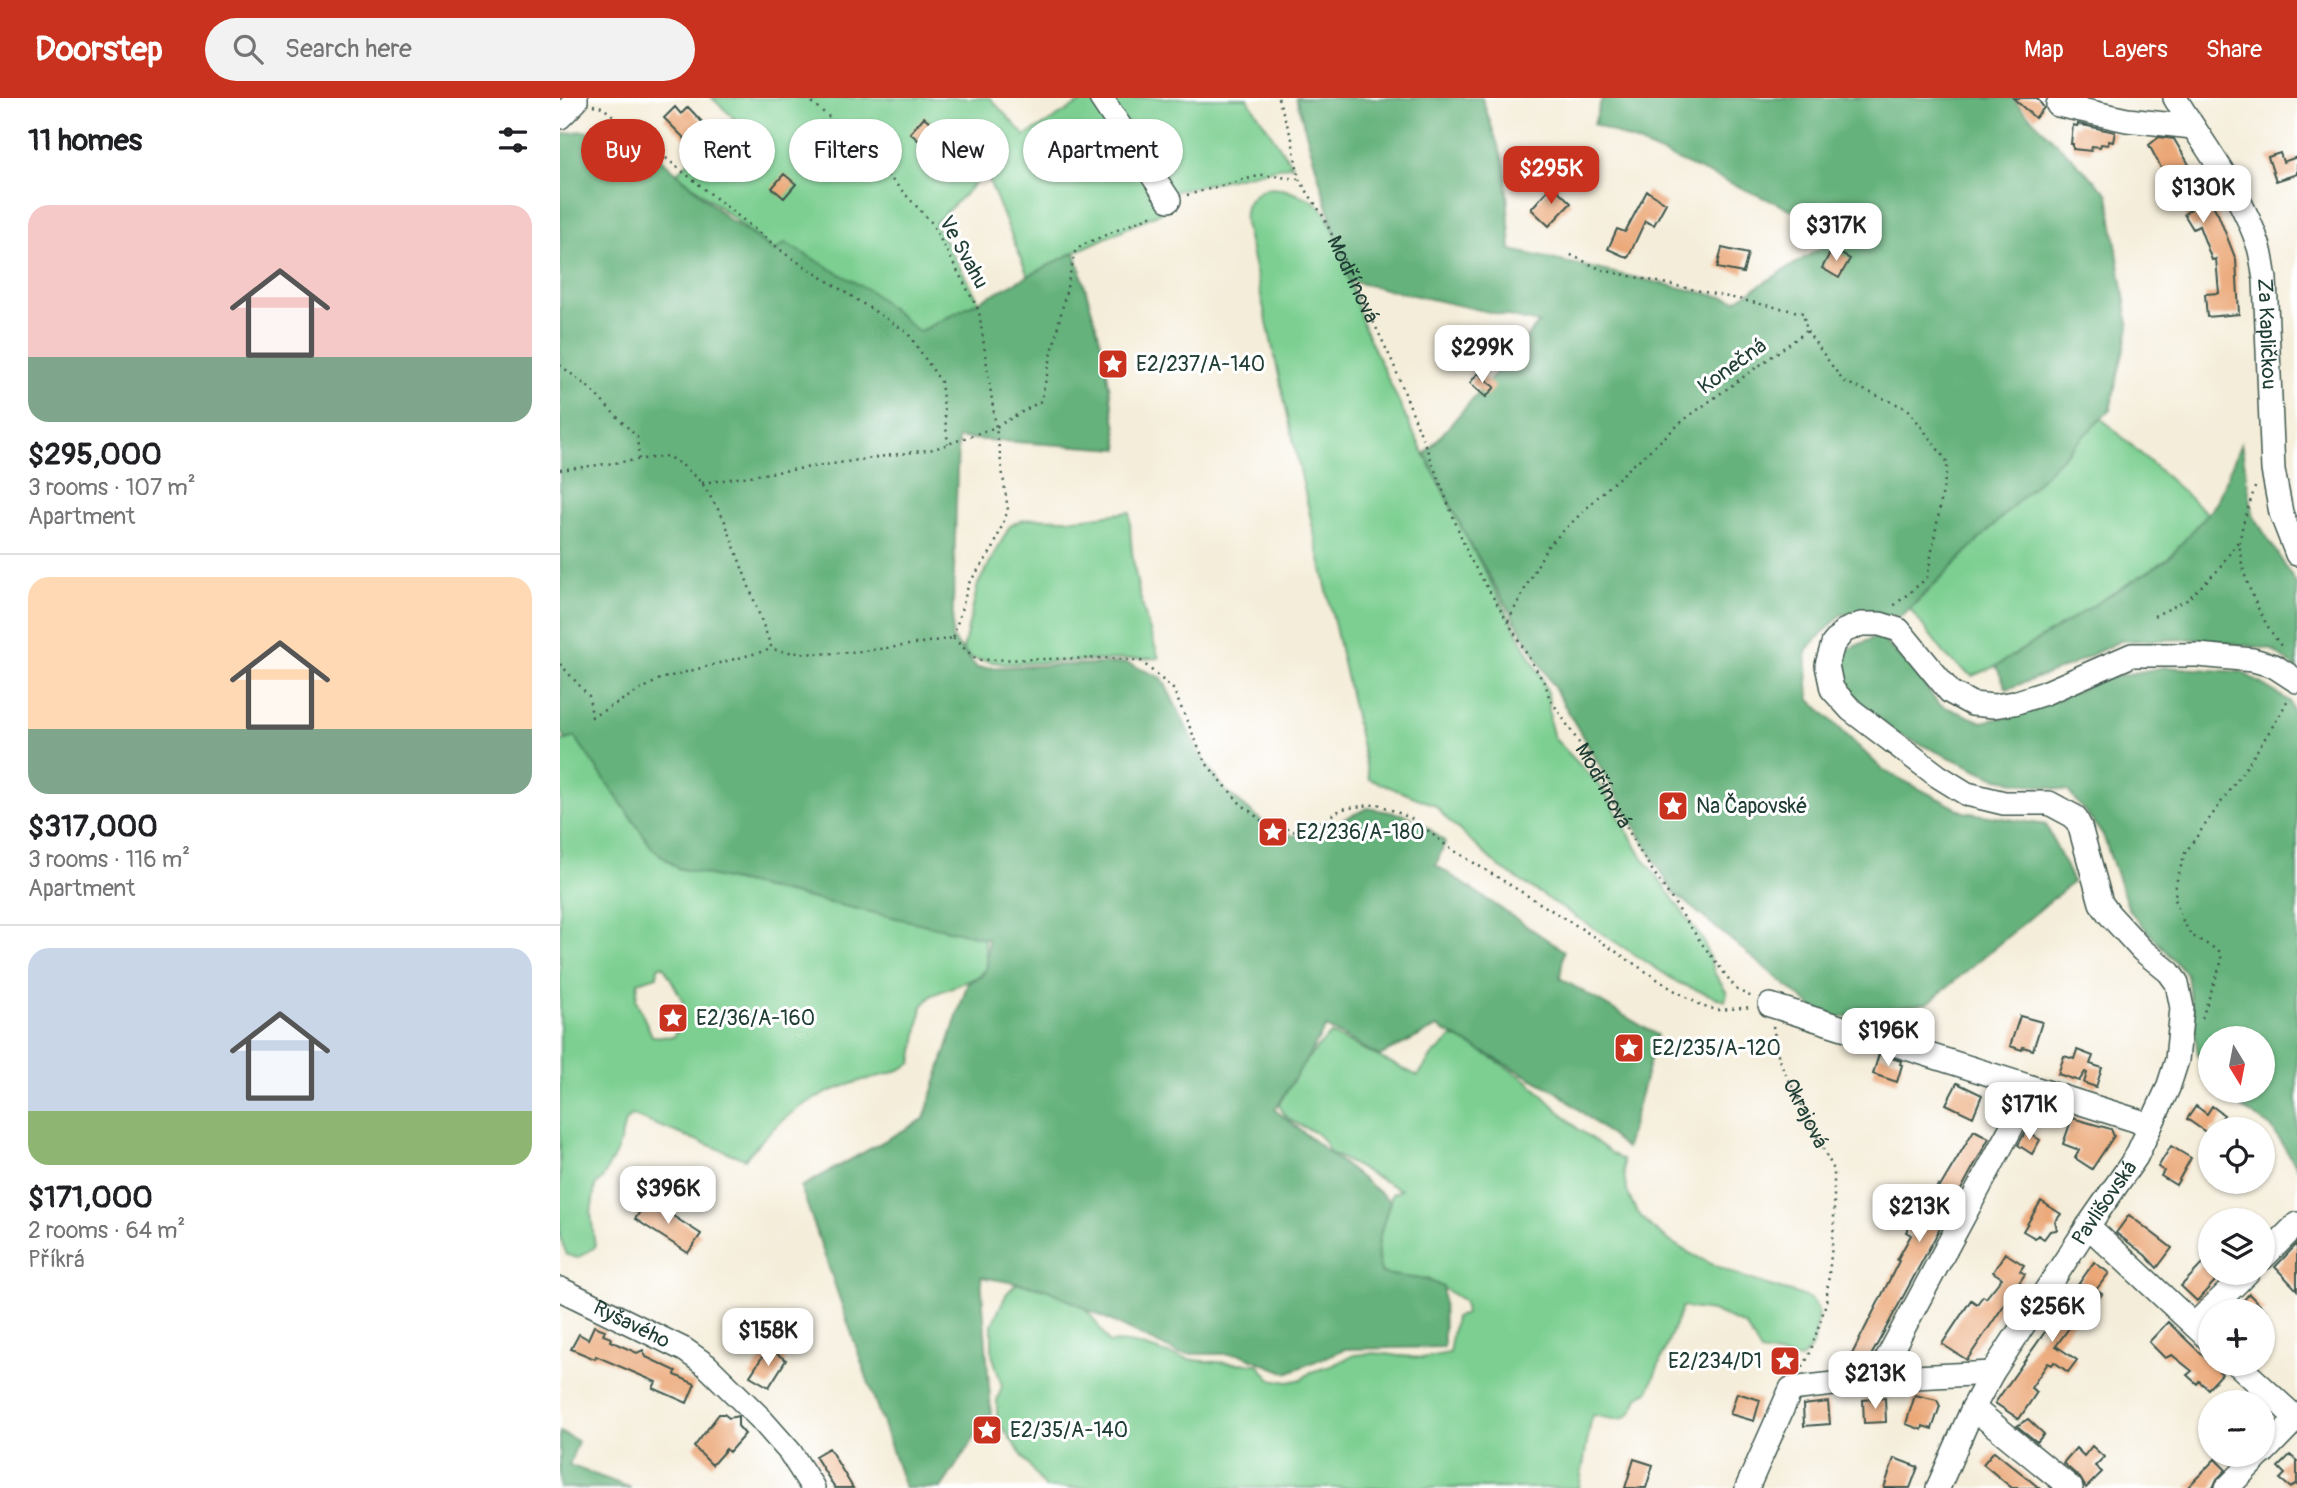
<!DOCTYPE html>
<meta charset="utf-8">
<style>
:root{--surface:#fff;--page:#f2f2f2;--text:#202124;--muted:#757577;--line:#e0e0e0;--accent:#c8321e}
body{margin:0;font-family:Pangolin,sans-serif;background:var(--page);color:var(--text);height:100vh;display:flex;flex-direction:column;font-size:26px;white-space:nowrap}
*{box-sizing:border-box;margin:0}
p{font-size:23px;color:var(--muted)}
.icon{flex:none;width:38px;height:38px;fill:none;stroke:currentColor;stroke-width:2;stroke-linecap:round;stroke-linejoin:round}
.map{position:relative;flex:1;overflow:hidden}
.side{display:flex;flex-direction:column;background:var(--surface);width:560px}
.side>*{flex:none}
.guide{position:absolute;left:21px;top:21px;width:665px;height:63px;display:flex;gap:14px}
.needle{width:46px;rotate:170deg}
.tools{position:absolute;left:1638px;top:928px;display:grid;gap:14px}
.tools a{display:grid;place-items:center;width:77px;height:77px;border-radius:50%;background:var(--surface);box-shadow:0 2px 5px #0004;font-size:35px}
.price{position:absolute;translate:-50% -60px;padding:0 16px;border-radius:14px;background:#fff;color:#222;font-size:23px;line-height:46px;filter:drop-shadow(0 2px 4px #0008)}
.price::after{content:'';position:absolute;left:50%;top:42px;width:21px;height:16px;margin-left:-10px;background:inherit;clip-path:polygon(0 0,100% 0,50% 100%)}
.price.selected{background:var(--accent);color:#fff}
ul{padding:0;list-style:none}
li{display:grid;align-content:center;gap:14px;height:371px;padding:0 28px}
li+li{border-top:2px solid var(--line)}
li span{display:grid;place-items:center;height:217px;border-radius:21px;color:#555}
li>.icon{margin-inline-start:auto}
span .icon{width:126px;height:126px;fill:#fffc;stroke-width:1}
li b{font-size:30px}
h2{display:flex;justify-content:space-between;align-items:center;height:84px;padding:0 28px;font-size:30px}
.pill{padding:0 24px;border-radius:32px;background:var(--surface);box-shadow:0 2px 5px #0004;font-size:24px;line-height:63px}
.pill.selected{background:var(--accent);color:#fff}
header{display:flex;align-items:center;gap:42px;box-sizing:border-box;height:98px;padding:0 35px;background:var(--accent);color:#fff}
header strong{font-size:33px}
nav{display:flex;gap:38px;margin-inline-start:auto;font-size:24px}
.search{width:490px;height:63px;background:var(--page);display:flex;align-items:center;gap:18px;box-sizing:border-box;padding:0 24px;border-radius:38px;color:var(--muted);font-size:26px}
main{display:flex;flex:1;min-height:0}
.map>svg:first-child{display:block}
.green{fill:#7ccf91;stroke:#4e8662;stroke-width:2;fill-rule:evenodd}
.forest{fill:#65b27b;stroke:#427858;stroke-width:2}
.building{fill:#eba777}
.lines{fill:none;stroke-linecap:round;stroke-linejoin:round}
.minor-casing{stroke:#3f574d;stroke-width:26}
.path{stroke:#3f574d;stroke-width:2.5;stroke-dasharray:2 5;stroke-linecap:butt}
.minor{stroke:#fff;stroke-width:23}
.labels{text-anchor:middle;stroke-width:6;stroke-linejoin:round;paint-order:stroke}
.street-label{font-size:21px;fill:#1f3d34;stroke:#fff}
.poi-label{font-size:21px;fill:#1f3d34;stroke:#fff;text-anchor:start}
</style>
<header>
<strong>Doorstep</strong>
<div class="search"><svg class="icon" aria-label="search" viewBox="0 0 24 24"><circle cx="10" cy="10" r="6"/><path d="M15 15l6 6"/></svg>Search here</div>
<nav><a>Map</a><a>Layers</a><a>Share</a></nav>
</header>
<main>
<section class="side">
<h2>11 homes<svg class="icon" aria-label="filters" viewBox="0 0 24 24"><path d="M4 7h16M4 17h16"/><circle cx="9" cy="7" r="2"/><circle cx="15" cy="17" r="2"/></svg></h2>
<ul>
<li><span style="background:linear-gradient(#f6c9c9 70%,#7fa58c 0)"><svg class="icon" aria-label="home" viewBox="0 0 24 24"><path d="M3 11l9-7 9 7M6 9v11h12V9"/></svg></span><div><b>$295,000</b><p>3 rooms · 107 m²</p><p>Apartment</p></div></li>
<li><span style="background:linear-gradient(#ffd9b3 70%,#7fa58c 0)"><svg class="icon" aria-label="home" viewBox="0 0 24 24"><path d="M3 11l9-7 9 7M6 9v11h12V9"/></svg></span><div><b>$317,000</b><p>3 rooms · 116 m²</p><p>Apartment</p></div></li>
<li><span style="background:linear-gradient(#c9d6e8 75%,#8fb573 0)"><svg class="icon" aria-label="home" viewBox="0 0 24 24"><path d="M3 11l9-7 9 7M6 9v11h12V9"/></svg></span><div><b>$171,000</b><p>2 rooms · 64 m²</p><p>Příkrá</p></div></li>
</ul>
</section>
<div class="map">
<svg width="1737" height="1390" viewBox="0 0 1737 1390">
<rect width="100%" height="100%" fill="#fff"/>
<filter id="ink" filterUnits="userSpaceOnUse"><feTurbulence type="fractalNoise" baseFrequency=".0143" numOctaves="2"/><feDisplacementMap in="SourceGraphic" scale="14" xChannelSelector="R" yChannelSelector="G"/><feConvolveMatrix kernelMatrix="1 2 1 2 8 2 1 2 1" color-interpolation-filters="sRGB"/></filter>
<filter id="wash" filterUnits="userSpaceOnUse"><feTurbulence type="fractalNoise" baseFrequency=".00686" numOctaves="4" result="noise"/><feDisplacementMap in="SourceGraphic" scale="28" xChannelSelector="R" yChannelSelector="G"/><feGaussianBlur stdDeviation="1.57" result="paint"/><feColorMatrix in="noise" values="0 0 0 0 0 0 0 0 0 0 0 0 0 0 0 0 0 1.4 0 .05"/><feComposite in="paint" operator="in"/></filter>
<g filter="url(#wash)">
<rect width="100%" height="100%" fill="#f4edd9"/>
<path class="green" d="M152,0H430L465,38L528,0H687L732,67L615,93L608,111L515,154L468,178L426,75L375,125L419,203L359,234L215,154L117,75L174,20Z
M706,90L723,91L750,101L761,109L767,118L775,135L803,227L850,328L909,444L982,580L988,595L990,625L994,640L1043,691L1081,757L1143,842L1155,876L1167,895L1165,903L1119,885L939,769L886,720L875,707L809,681L685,126C683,107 689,98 706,90Z
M1541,320L1648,416L1608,461L1436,568L1412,578L1388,560L1350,511Z
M570,414C569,465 582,512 599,560L445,566L410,560L403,552L418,486L450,428C468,416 493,422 514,421C533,420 551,416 570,414Z
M15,638L93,751L118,770L424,839L427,869L420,878L372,897L362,908L352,965C336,976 318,978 300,983C246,999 220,1019 185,1061L71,1017L65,1024L58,1051L42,1081L35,1088L31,1116L35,1149L17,1160L7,1157L0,1139V644ZM103,867L122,901L124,912L119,920L114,939L92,938L76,902L78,884L97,878L98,869Z
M771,936L858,978L870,960L892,939L902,941L968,983L1018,1031L1063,1063C1064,1078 1065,1091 1072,1105C1092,1145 1166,1174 1207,1187C1217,1191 1245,1196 1253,1203C1255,1205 1256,1209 1258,1212C1257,1227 1256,1255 1239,1261L1201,1254L1185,1227L1152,1213L1122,1209L1088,1294L1078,1299C1069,1329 1057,1321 1032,1317L1019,1390H485L437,1322V1302L442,1288L432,1256V1226L447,1195L457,1185C479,1188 516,1199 530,1216C537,1225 543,1235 549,1245C573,1241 599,1255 623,1260C647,1265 674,1265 698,1266L710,1281L729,1284L742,1281L751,1274L771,1268L794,1257L814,1255L862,1260L889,1255L895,1219L906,1216L904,1203L868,1181L837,1179L822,1175C811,1150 825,1121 832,1096L841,1092L769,1054C759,1026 739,1033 725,1017C722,1014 721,1010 719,1007C730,982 751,954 771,936Z"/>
<path class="forest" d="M736,0H922L945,68L951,152L1176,202L1285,135L1034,26L1042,0H1455L1457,6L1548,96L1569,229L1550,312L1342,518L1282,516L1246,552L1249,601L1323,672L1404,714L1486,727L1513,784L1368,905L1277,920L1256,912L1113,794L907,440L865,356L979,225L789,183Z
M22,33L60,38L98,58L167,120L215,153L225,145L312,194L359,234L515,154L544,255L559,351L398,340L392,540L417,570L567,565L602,580L639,655L666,693L703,724L733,738L766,729L808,710L846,717L867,729L885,744L876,767L1004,853L1000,880L1097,937L1066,1050L997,994L877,929L819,958L766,929L715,1012L830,1103C824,1126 811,1152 822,1175C845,1181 861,1177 883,1189L884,1249L785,1251L727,1275L680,1256H619L484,1190L421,1179L431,1315L381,1390H345L241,1089L364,1021L408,884L421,879L427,869L428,841L118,770L93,751L15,639L6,642L0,631V36Z
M1681,345L1693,417L1737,487V571L1711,551L1638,541L1560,543L1509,568L1447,591L1436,568L1608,461L1656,406Z
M1318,538L1351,569L1378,606L1422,624L1471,613L1547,580L1605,569L1682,574L1729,603L1737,623V1069L1711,1029L1655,992H1703V940H1650V983L1638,957L1627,877L1569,812L1543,737L1508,693L1438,681L1335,635L1284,588V553Z
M0,1334L18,1343L9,1367L71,1390H0Z"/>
<g id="blocks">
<path class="building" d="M1453,0H1477L1484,10L1475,20Z
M115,9L121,16L128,9L145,27L138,33L142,37L131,47L104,20Z
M364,19L379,32L365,48L350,35Z
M1518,26L1555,34L1553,44L1549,43L1548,47L1541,46L1540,49L1532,48L1531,53L1513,51V46H1511L1513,27L1517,28Z
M520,36L535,38L533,56L521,55V52L518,51Z
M1599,39L1614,41L1658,116L1676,162L1679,216L1647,219L1645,196L1659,195L1656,161L1652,162L1639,128L1633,131L1624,116L1631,111L1614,82L1609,85L1589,47Z
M1720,55L1723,64L1737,59V76L1716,83L1708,59Z
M224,76L236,86L224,100L212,90Z
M992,87L1011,105L989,128L971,111Z
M1087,93L1106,105L1094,127L1085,123L1068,160L1048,151L1057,131L1065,134Z
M1162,150L1188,156L1183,175L1157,170Z
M1272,151L1290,161L1279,180L1262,170Z
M918,275L935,289L926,299L910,285Z
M1460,918L1482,924L1473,952L1463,949L1462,952L1450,948Z
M1517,952L1533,958L1530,966L1542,970L1536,989L1524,985L1527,975L1525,974L1519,983L1498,976L1504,958L1514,961Z
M1319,956L1341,963L1340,966L1342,967L1337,984L1313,976Z
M1397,985L1422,997L1413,1019L1386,1006Z
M1636,1008L1647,1016L1652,1008L1664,1017L1655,1031H1650V1037L1627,1021Z
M1512,1020L1551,1031L1554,1038L1532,1071L1515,1060L1519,1052L1503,1046Z
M1414,1032L1429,1040L1306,1267L1291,1258L1339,1163L1337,1162L1351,1137L1346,1134L1369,1090L1375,1093L1378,1087L1380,1089Z
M1466,1033L1480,1042L1472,1056L1458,1047Z
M1611,1048L1631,1060L1616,1087L1601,1078L1604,1073L1598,1069Z
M88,1102L141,1136L128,1155L75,1121Z
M1481,1103L1501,1116L1495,1124L1497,1132L1490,1133L1484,1141L1478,1137L1475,1140L1463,1133Z
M1569,1117L1612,1150L1597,1170L1585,1157L1556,1135Z
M1737,1146V1192L1715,1169Z
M1445,1155L1464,1167L1460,1173L1465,1176L1407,1262L1382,1246L1411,1202L1417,1206L1423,1198L1426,1200L1442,1180L1433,1174Z
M1650,1158V1174H1663L1637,1203L1621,1188Z
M1534,1164L1549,1175L1536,1192L1542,1196L1525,1220L1523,1218L1521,1221L1517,1219L1496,1248L1517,1262L1508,1274L1494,1264L1492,1267L1488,1265L1471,1290L1477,1294L1459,1321L1435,1305Z
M1689,1196L1706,1213H1674Z
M1608,1224L1662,1276L1648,1291L1639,1283L1637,1286L1627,1277L1632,1273L1612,1257L1605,1260L1589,1244Z
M34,1228L45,1232L43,1237L51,1240L50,1243L77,1255L83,1252L86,1259L116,1273L115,1277L135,1286L127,1305L93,1290L96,1284L36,1258L35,1261L11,1251L19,1236L28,1241Z
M208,1250L226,1262L209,1289L190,1278Z
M1177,1295L1200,1302L1194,1323L1170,1316Z
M1355,1297L1377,1302L1380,1308L1372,1331L1363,1328L1362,1332L1346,1326Z
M1325,1300L1326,1324L1304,1325L1303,1302Z
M1268,1304L1270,1326L1244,1328L1243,1307Z
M159,1316H164L169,1320L178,1318V1328L185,1336L169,1354L166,1351L152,1367L134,1349Z
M1468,1321L1484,1336L1477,1344L1457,1328Z
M1532,1348L1544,1359L1535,1368L1542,1374L1526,1390L1520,1380L1503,1365L1516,1350L1524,1358Z
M269,1350L293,1390H275L255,1358Z
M1434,1353L1466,1379L1479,1390H1452L1423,1366Z
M1730,1357L1737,1363V1387L1735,1386L1731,1390L1720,1381L1725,1376L1718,1369Z
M1334,1360L1358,1369L1350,1390H1324Z
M1074,1361L1093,1367L1086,1390H1065Z
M1655,1361L1666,1372L1657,1381L1653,1390H1627Z"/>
</g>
</g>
<g filter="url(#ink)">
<use href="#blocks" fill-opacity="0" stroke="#3f574d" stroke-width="2"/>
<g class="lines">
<g class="minor-casing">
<g id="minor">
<path d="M541,0L609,102"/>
<path id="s3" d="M1615,0C1644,48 1682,95 1699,149C1702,159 1703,171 1705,181L1713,372L1721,415L1737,456"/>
<path d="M1498,7L1567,22L1633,29"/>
<path d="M0,19L16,3V0"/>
<path d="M1210,907L1591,1027"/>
<path d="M1528,1128L1650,1242"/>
<path d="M1703,1160L1737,1126"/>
<path id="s4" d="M0,1191L125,1252L146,1267L199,1319L230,1354L253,1390"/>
<path d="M1634,1227L1688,1174"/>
<path d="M1676,1265L1737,1321"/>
<path d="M1316,1281L1472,991"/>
<path d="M1413,1310L1511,1390"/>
<path d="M1703,1355L1737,1320"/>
<path d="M1187,1390L1231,1291L1316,1281L1432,1275"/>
<path id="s5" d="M1378,1390L1413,1310L1432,1275L1528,1128L1576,1059L1608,990L1617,962L1622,910L1617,885L1609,874L1582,852L1549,816L1541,805L1520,729L1515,719L1489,705H1444L1407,696L1378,678L1291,612L1272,591L1267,567L1273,546L1284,533L1301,526H1320L1339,532L1390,594L1412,606L1434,608L1454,605L1485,595L1572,557H1638L1693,562L1714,568L1737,583"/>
<path d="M1667,1390L1701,1356"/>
</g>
</g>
<g class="path">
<path d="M246,0L274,23L320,69L371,124L419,213L448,412L433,451L409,485L393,540"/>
<path id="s1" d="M718,0L732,41L739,81L763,118L833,265L909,459L986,588L989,599L1027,657L1082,757L1140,843L1177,892L1192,899"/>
<path d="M33,7L42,9L227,157L347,234L381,284L388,346"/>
<path d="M627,97L702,77L739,81"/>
<path d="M1247,233L1283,283L1348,311L1388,365L1367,480L1331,510"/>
<path d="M0,267L28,289L77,339L79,361"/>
<path d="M0,372L107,358L122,367L142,385L164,421L212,551C262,563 341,548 393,540"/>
<path d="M142,385L374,351L436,329L481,303L515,154L522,147L595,116"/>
<path d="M1695,389C1690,406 1682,424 1680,442C1677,473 1703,526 1722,549"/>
<path d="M1594,518L1627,502L1657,473L1680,441"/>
<path d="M948,523L987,449L1046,391L1125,321L1247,233L1243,215L1042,172L1009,156"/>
<path d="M393,540L417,562L548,560L581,563L613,591L645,664L679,704L703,724L734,733L753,728L782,711L818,706L855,722L888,749L1022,831L1112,891L1144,909L1159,912L1193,909"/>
<path d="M0,566L29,598L32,619L100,581L212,551"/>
<path d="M1642,920L1662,862L1659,853L1631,837L1622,821L1615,801L1616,785L1625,755L1687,668L1720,617L1729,599"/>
<path id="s2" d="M1213,928L1219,962L1274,1072V1128L1266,1205L1249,1258L1242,1270"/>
</g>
<use href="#minor" class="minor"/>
</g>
</g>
<defs>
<g id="sight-square" transform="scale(1.575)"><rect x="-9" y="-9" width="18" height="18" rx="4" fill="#c8321e" stroke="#fff"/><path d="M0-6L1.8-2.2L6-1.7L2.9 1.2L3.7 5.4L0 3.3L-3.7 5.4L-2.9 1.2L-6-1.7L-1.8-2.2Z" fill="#fff"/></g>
</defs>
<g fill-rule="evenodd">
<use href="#sight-square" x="553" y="266"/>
<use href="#sight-square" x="1113" y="708"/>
<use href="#sight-square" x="713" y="734"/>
<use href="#sight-square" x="113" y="920"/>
<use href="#sight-square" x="1069" y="950"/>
<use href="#sight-square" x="1225" y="1263"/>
<use href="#sight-square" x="427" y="1332"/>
</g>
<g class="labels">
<g class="street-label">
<text transform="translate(404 154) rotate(61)" y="7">Ve Svahu</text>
<text dy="7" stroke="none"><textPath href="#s1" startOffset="198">Modřínová</textPath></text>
<text dy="7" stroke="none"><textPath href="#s3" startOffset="259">Za Kapličkou</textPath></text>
<text transform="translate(1172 268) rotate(-36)" y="7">Konečná</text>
<text dy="7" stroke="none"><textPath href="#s1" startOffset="765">Modřínová</textPath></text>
<text dy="7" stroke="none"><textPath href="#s2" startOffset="94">Okrajová</textPath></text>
<text dy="7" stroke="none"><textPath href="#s5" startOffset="331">Pavlišovská</textPath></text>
<text dy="7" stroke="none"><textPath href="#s4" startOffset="80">Ryšavého</textPath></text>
</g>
<g class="poi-label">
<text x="576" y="273">E2/237/A-140</text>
<text x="1136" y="715">Na Čapovské</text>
<text x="736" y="741">E2/236/A-180</text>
<text x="136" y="927">E2/36/A-160</text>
<text x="1092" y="957">E2/235/A-120</text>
<text x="1202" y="1270" text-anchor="end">E2/234/D1</text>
<text x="450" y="1339">E2/35/A-140</text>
</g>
</g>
</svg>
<div class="tools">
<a><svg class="needle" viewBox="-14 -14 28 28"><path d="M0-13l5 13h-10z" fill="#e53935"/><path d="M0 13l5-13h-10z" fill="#757577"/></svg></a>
<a><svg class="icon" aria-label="locate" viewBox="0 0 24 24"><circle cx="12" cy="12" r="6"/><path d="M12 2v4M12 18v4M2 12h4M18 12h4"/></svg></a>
<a><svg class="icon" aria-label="layers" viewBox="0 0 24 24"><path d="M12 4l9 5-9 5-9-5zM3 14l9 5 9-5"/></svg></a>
<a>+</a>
<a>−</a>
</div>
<b class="price selected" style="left:991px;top:108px">$295K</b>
<b class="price" style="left:1643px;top:127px">$130K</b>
<b class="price" style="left:1276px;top:165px">$317K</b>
<b class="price" style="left:922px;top:287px">$299K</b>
<b class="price" style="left:1328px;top:970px">$196K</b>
<b class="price" style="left:1469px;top:1044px">$171K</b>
<b class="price" style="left:108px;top:1128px">$396K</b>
<b class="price" style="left:1359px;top:1146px">$213K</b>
<b class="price" style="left:1492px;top:1246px">$256K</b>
<b class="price" style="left:208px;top:1270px">$158K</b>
<b class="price" style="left:1315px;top:1313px">$213K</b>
<div class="guide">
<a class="pill selected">Buy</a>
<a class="pill">Rent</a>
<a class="pill">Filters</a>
<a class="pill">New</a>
<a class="pill">Apartment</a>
</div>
</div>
</main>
